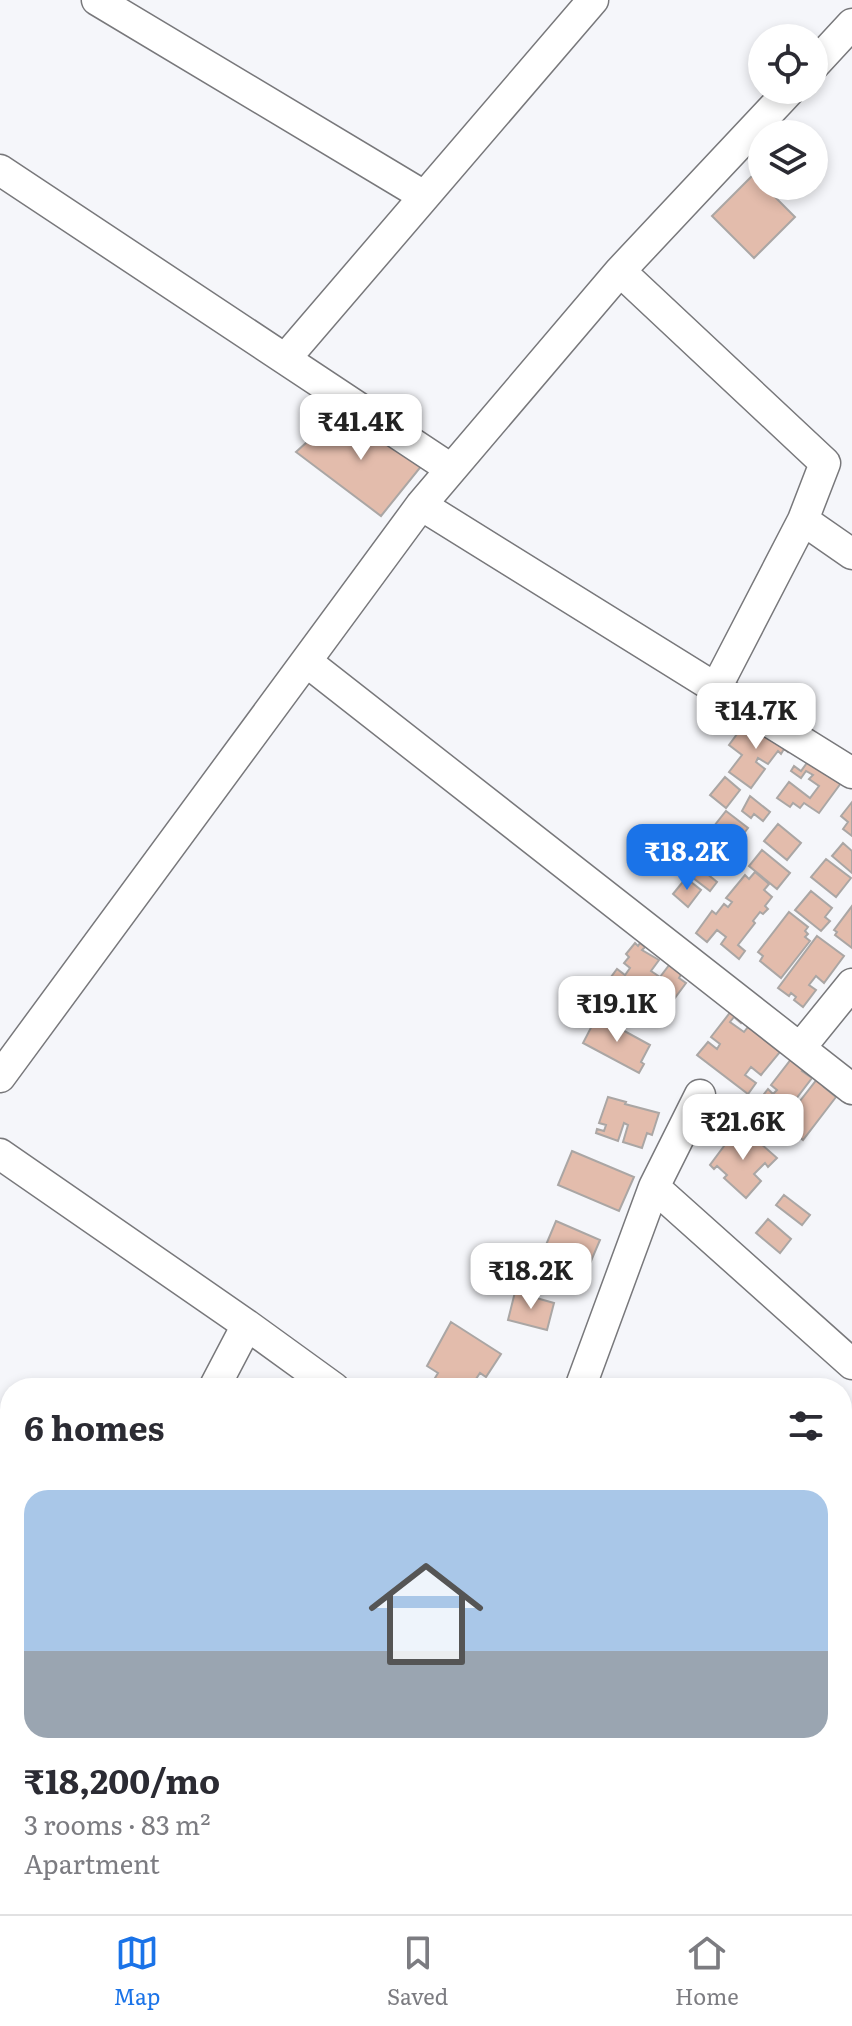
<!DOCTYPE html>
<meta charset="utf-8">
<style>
:root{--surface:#fff;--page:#f7f7f7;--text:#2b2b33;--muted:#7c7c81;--line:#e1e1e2;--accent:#1a73e8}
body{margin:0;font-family:Literata,serif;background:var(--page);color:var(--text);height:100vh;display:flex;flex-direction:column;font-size:30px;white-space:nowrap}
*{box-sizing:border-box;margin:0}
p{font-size:26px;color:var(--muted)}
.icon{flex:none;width:44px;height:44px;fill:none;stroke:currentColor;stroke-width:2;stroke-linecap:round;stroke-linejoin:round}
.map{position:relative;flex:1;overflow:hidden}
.side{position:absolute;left:0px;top:1378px;width:852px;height:536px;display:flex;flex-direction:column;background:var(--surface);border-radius:32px 32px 0 0;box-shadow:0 4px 12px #0003}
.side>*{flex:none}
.tools{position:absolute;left:748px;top:24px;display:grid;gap:16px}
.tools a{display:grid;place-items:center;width:80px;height:80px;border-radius:50%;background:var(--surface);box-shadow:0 4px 12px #0003;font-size:40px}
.price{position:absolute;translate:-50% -68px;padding:0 18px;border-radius:16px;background:#fff;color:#222;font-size:26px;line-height:52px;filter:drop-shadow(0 2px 4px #0008)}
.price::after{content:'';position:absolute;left:50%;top:48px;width:24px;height:18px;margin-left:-12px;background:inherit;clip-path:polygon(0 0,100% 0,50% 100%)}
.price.selected{background:var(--accent);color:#fff}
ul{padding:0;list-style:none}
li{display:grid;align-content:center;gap:16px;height:424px;padding:0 24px}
li span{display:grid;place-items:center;height:248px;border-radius:24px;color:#555}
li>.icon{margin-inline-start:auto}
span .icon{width:144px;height:144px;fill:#fffc;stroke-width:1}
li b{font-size:34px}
h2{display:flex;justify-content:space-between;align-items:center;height:96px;padding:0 24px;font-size:34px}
.dock{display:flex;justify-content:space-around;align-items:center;height:112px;border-top:2px solid var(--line);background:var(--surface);font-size:22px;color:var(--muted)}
.dock a{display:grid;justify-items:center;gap:4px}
.dock .selected{color:var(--accent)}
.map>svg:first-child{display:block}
.building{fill:#e3bcac;stroke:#aaa6a4;stroke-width:2}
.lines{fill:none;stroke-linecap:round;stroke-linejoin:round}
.street-casing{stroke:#78787b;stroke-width:33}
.street{stroke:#fff;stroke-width:30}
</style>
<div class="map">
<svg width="852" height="1914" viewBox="0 0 852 1914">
<rect width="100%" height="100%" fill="#f5f6fa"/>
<path class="building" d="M753,175L795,217L754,258L712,216Z
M341,411L423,464L381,516L296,452Z
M756,717L793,745L788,752L784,749L781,754L778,751L768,764L758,758L756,762L765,769L751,788L729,772L742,755L729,745L740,730L744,733Z
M809,760L841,783L819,813L804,803L800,808L793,803L790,807L777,798L789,782L810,798L819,786L809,779L813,775L806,771L801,778L791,771L794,766L801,771Z
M725,777L740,790L726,808L710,795Z
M750,796L770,812L763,821L754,814L751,818L742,811Z
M852,802V836L843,829L848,822L841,816Z
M726,811L748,828L738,841L743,845L736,853L719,842L725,835L714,826Z
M778,824L801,843L787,860L764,841Z
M701,842L722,858L712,869L692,853Z
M843,843L852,851V873L832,856Z
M762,850L790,873L777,889L749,866Z
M826,859L851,878L836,897L811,877Z
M695,864L717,882L710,891L688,874Z
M755,872L769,884L764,890L772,897L765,906L768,909L763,914L760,912L753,921L755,923L738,945L745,951L739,959L721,944L726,937L717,930L707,942L696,933L712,911L716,914L724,904L728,907L732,902L726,898L745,875L749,879Z
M686,878L701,890L688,907L673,894Z
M811,891L832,908L825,917L830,921L821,931L795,910Z
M852,906V948L835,935L837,932L834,930Z
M789,912L808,927L805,931L808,934L805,937L810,941L781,978L760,961L763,956L758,952Z
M817,936L844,956L824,983L816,976L809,985L816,990L803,1007L794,1000L796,997L791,993L789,996L778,988Z
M635,943L638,946L640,943L645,947L642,950L659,960L651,971L660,977L670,964L682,973L679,978L686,983L672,1002L666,998L662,1003L667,1008L662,1013L657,1009L653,1015L608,981L617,969L625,975L630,968L624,963L629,957L626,954Z
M732,1010L744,1019L741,1023L734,1017L730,1022L744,1032L748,1027L780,1052L761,1075L751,1067L745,1075L756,1083L748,1094L697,1055L708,1042L717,1049L720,1044L711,1037Z
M597,1016L650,1045L641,1062L644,1064L639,1073L583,1043Z
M792,1058L805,1068L802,1071L812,1078L793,1103L796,1106L818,1078L826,1084L824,1087L836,1097L803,1140L773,1116L777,1112L771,1107L769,1111L757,1103L768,1089L773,1094L777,1090L771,1085Z
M608,1097L626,1102L625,1104L659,1113L652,1135L647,1133L642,1148L623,1142L628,1125L624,1123L618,1141L596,1133L597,1129L604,1131L606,1125L599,1123Z
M743,1128L777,1158L768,1167L765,1163L754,1174L761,1181L746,1198L724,1178L727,1175L717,1166L714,1169L710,1165L730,1138L733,1140Z
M572,1151L634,1177L619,1211L558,1185Z
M784,1195L810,1215L802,1225L776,1205Z
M768,1219L791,1239L780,1253L756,1233Z
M556,1221L600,1240L585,1275L559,1264L561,1259L543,1252Z
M515,1292L554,1303L547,1330L508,1320Z
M451,1322L501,1354L486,1377L480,1373L470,1388H429L438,1373L427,1366Z
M842,1774L852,1780V1792L842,1811Z"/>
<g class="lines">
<g class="street-casing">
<path id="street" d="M97,0L424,196
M814,65L852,24
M0,170L451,469
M620,271L825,463L803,520L716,688
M285,359L593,0
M421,505L852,773
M803,520L852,554
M307,662L852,1089
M800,1048L852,984
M0,1077L421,505L620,271L790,90
M0,1154L247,1325
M654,1187L700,1095
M214,1388L247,1325L334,1388
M580,1388L654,1187L852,1364
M0,1624L10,1631
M842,1738L852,1744
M0,1830L10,1808
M830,1904L852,1913
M267,1914L270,1904"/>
</g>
<use href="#street" class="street"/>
</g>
</svg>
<div class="tools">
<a><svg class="icon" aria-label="locate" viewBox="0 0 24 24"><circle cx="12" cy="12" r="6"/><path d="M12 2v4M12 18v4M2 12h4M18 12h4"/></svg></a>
<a><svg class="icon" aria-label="layers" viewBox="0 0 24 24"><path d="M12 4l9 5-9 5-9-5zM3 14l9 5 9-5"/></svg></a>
</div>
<b class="price" style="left:361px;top:462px">₹41.4K</b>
<b class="price" style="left:756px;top:751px">₹14.7K</b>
<b class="price selected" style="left:687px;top:892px">₹18.2K</b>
<b class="price" style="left:617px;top:1044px">₹19.1K</b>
<b class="price" style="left:743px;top:1162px">₹21.6K</b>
<b class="price" style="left:531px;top:1311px">₹18.2K</b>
<section class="side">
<h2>6 homes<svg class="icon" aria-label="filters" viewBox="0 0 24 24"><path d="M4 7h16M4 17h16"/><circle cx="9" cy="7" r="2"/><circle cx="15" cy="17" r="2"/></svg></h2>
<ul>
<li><span style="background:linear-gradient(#a9c7e8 65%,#9aa5b1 0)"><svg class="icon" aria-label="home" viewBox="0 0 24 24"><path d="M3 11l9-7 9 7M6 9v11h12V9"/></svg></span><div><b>₹18,200/mo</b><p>3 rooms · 83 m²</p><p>Apartment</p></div></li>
</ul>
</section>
</div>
<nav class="dock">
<a class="selected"><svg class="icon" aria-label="map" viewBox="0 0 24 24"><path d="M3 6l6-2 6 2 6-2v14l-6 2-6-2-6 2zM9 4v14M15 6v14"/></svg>Map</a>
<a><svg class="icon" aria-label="saved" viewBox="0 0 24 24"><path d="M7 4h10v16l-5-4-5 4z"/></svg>Saved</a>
<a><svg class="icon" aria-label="home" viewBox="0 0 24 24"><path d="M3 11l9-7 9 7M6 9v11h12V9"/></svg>Home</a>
</nav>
